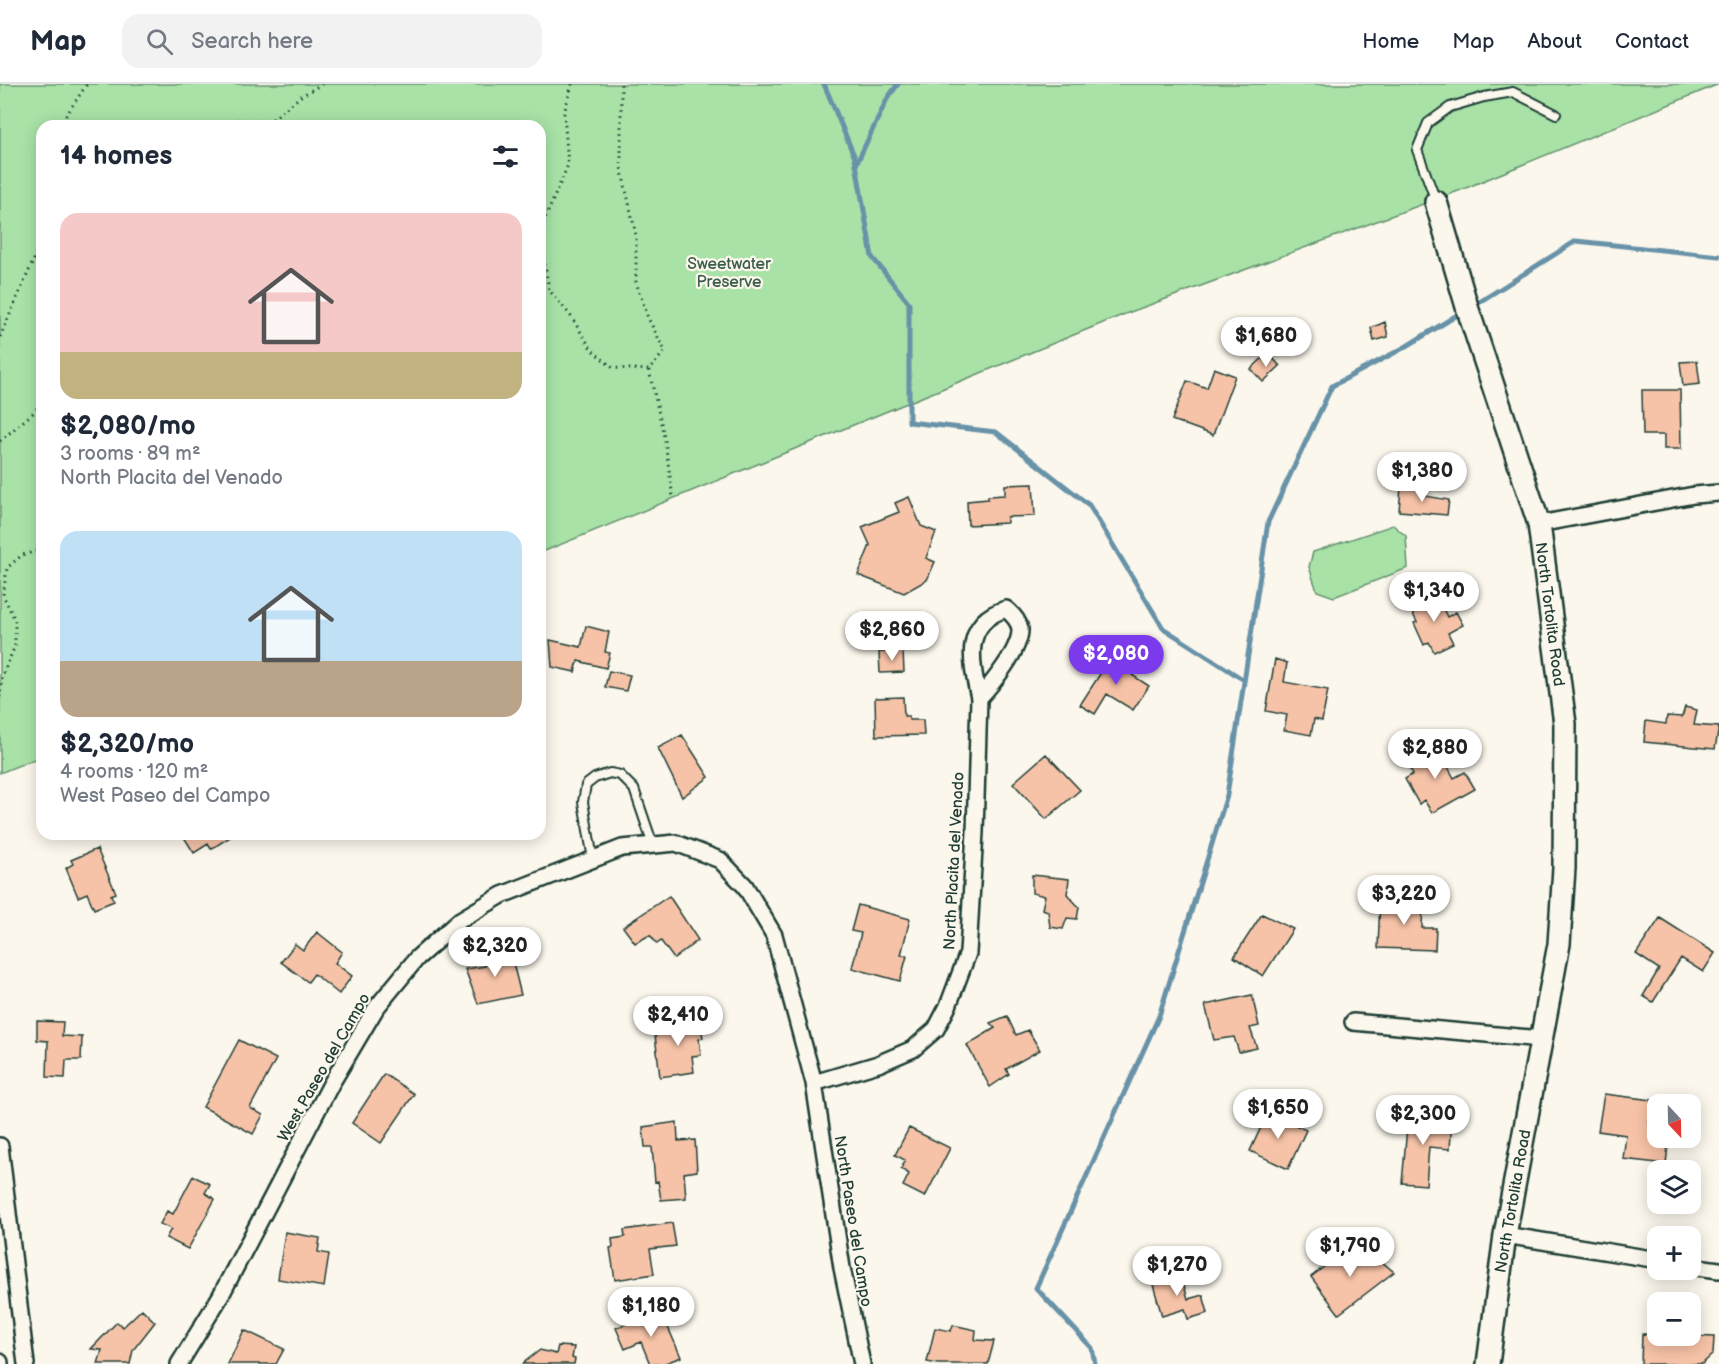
<!DOCTYPE html>
<meta charset="utf-8">
<style>
:root{--surface:#fff;--page:#f2f2f3;--text:#1f2937;--muted:#747a83;--line:#e0e1e3;--accent:#7c3aed}
body{margin:0;font-family:"Balsamiq Sans",sans-serif;background:var(--page);color:var(--text);height:100vh;display:flex;flex-direction:column;font-size:22px;white-space:nowrap}
*{box-sizing:border-box;margin:0}
p{font-size:20px;color:var(--muted)}
.icon{flex:none;width:33px;height:33px;fill:none;stroke:currentColor;stroke-width:2;stroke-linecap:round;stroke-linejoin:round}
.map{position:relative;flex:1;overflow:hidden}
.drawer{position:absolute;left:36px;top:36px;width:510px;height:720px;display:flex;flex-direction:column;background:var(--surface);border-radius:18px;box-shadow:0 3px 15px #0003}
.drawer>*{flex:none}
.needle{width:39px;rotate:158deg}
.controls{position:absolute;left:1647px;top:1010px;display:grid;gap:12px}
.controls a{display:grid;place-items:center;width:54px;height:54px;border-radius:12px;background:var(--surface);box-shadow:0 3px 15px #0003;font-size:30px}
.price{position:absolute;translate:-50% -51px;padding:0 14px;border-radius:21px;background:#fff;color:#222;font-size:20px;line-height:39px;filter:drop-shadow(0 2px 3px #0008)}
.price::after{content:'';position:absolute;left:50%;top:36px;width:18px;height:14px;margin-left:-9px;background:inherit;clip-path:polygon(0 0,100% 0,50% 100%)}
.price.current{background:var(--accent);color:#fff}
ul{padding:0;list-style:none}
li{display:grid;align-content:center;gap:12px;height:318px;padding:0 24px}
li span{display:grid;place-items:center;height:186px;border-radius:18px;color:#555}
li>.icon{margin-inline-start:auto}
span .icon{width:108px;height:108px;fill:#fffc;stroke-width:1}
li b{font-size:26px}
h2{display:flex;justify-content:space-between;align-items:center;height:72px;padding:0 24px;font-size:26px}
header{display:flex;align-items:center;gap:36px;box-sizing:border-box;height:84px;padding:0 30px;background:var(--surface);border-bottom:2px solid var(--line)}
header strong{font-size:28px}
nav{display:flex;gap:33px;margin-inline-start:auto;font-size:21px}
.search{width:420px;height:54px;background:var(--page);display:flex;align-items:center;gap:15px;box-sizing:border-box;padding:0 21px;border-radius:18px;color:var(--muted);font-size:22px}
.map>svg:first-child{display:block}
.green{fill:#a8e2a7;stroke:#64906e;stroke-width:1.5}
.lines{fill:none;stroke-linecap:round;stroke-linejoin:round}
.stream{stroke:#6892a8;stroke-width:5}
.building{fill:#f7c3a8;stroke:#1f3d34;stroke-width:1.5}
.lane-casing{stroke:#1f3d34;stroke-width:12}
.street-casing{stroke:#1f3d34;stroke-width:20}
.secondary-casing{stroke:#1f3d34;stroke-width:26}
.path{stroke:#1f3d34;stroke-width:3;stroke-dasharray:1.5 4.5;stroke-linecap:butt}
.lane{stroke:#fbf7ec;stroke-width:8}
.street{stroke:#fbf7ec;stroke-width:15}
.secondary{stroke:#fbf7ec;stroke-width:21}
.labels{text-anchor:middle;stroke-width:4.5;stroke-linejoin:round;paint-order:stroke}
.park-label{font-size:16px;fill:#3a5e4b;stroke:#fbf7ec}
.street-label{font-size:16px;fill:#1f3d34;stroke:#fbf7ec}
</style>
<header>
<strong>Map</strong>
<div class="search"><svg class="icon" aria-label="search" viewBox="0 0 24 24"><circle cx="10" cy="10" r="6"/><path d="M15 15l6 6"/></svg>Search here</div>
<nav><a>Home</a><a>Map</a><a>About</a><a>Contact</a></nav>
</header>
<div class="map">
<svg width="1719" height="1280" viewBox="0 0 1719 1280">
<rect width="100%" height="100%" fill="#fbf7ec"/>
<filter id="ink" filterUnits="userSpaceOnUse"><feTurbulence type="fractalNoise" baseFrequency=".0167" numOctaves="2"/><feDisplacementMap in="SourceGraphic" scale="12" xChannelSelector="R" yChannelSelector="G"/><feConvolveMatrix kernelMatrix="1 2 1 2 8 2 1 2 1" color-interpolation-filters="sRGB"/></filter>
<g filter="url(#ink)">
<path class="green" d="M0,0H1719L1461,106L1125,230L540,469V42H42V672L0,689Z
M1393,441L1406,452L1408,484L1334,513L1317,507L1309,483L1313,468Z"/>
<g class="lines">
<path class="stream" d="M824,0L855,74L872,173L909,219V338L996,348L1089,421L1163,544L1244,596
M856,81L887,15L898,0
M1473,222L1576,157L1719,172
M1095,1280L1092,1264L1036,1204L1159,932L1227,711L1268,438L1332,302L1407,262L1462,228"/>
</g>
<path class="building" d="M1385,238L1388,253L1374,257L1371,244Z
M1268,269L1280,282L1263,298L1251,285Z
M1697,277L1700,300L1683,302L1680,278Z
M1214,284L1235,292L1213,351L1172,336L1187,297L1207,304Z
M1642,306H1680L1681,365H1664V351H1643Z
M1033,400L1035,432L1007,433V439L968,441L967,417L988,415V412L1005,411V401Z
M1401,403L1421,405L1420,411L1449,416L1447,431L1399,427Z
M909,413L921,442L936,448L926,474L935,478L927,496L904,509L858,491L870,461L862,443L899,428L895,419Z
M1431,510L1438,524L1442,522L1447,533L1456,528L1463,541L1448,549L1453,559L1434,568L1429,558L1424,561L1414,539L1417,538L1408,521Z
M586,542L609,548L605,568L610,569L606,584L578,577L575,588L552,583L550,556L581,563Z
M903,567L904,588L880,589L879,568Z
M1111,573L1121,580L1124,574L1138,582L1132,591L1149,602L1133,626L1107,610L1095,630L1080,621Z
M1275,575L1287,579L1284,598L1328,606L1322,637L1314,635L1311,651L1284,646L1287,631L1266,627Z
M609,587L630,591L626,607L605,603Z
M903,613L904,632H909V636H923L924,651L876,652L875,614Z
M1685,623L1697,626L1694,641L1719,643L1715,665L1644,658L1646,637L1666,640L1667,632L1682,633Z
M682,651L709,693L682,713L658,664Z
M1435,659L1454,694L1465,688L1475,705L1432,729L1424,716L1419,720L1405,695L1413,690L1405,676Z
M1046,670L1080,706L1046,735L1013,699Z
M182,750H235L211,765L208,760L194,769Z
M97,765L116,809L111,811L114,817L94,825L87,809L78,813L66,784L73,780L71,776Z
M1032,791L1069,795L1067,810L1079,823L1077,835L1067,834L1063,845L1050,843L1048,827L1042,825L1045,812L1032,809Z
M669,812L698,856L674,875L661,857L657,860L650,851L635,859L623,843Z
M1380,815L1423,817L1422,844H1436L1435,866L1378,864Z
M858,821L910,835L901,871L907,872L900,897L852,884L861,849L851,847Z
M1262,830L1293,845L1263,892L1234,873Z
M1660,834L1715,869L1703,888L1681,874L1653,918L1643,912L1659,885L1636,870Z
M317,848L342,868L335,879L352,892L339,910L314,890L308,898L281,878L295,860L303,866Z
M509,863L521,911L478,920L465,885L485,882L484,870Z
M1252,911L1259,942L1250,944L1257,964L1239,968L1234,953L1214,956L1205,921Z
M1007,932L1016,951L1028,946L1040,966L1006,985L1009,990L990,1003L967,961L995,944L990,939Z
M37,937L63,938L62,952L82,953L81,976H66L65,994L47,993L48,957L37,956Z
M700,937L703,954L699,955L701,971L692,972L694,988L660,993L654,943Z
M239,956L276,975L250,1024L263,1031L253,1050L203,1023Z
M384,990L414,1010L381,1059L352,1039Z
M1604,1010L1652,1016L1649,1039L1658,1040V1053H1669L1666,1080L1623,1075L1626,1051L1598,1047Z
M1268,1028L1306,1046L1288,1085L1250,1067Z
M1408,1032L1452,1035L1450,1065L1429,1063L1426,1101L1402,1099Z
M677,1038L678,1057L695,1056L697,1087L684,1089L686,1114L661,1116L658,1097L655,1098L652,1063H645L643,1043Z
M909,1044L950,1064L925,1113L903,1102L909,1090L901,1085L905,1076L895,1071Z
M193,1092L210,1100L205,1109L215,1115L188,1165L166,1154L171,1145L160,1140L167,1127L173,1130Z
M672,1139L676,1162L650,1165L654,1190L615,1196L610,1164L613,1163L612,1155L625,1153L624,1146Z
M285,1148L320,1154L318,1168L329,1170L324,1203L278,1195Z
M1352,1161L1366,1180L1376,1173L1394,1188L1339,1230L1311,1193Z
M1180,1188L1188,1215L1203,1211L1208,1229L1188,1235L1185,1225L1162,1232L1152,1197Z
M142,1225L155,1238L133,1266L130,1280H98L102,1266L91,1265L117,1238L123,1243Z
M660,1225L681,1273L663,1280H650L641,1258L625,1265L616,1244Z
M953,1241L976,1246L975,1256L994,1257L988,1280H938L927,1278L935,1244L951,1247Z
M244,1246L284,1265L276,1280H228Z
M1642,1250L1714,1253L1713,1270L1702,1280H1641Z
M558,1262L574,1263L572,1274L575,1275L574,1280H522L540,1266L556,1270Z"/>
<g class="lines">
<g class="lane-casing">
<path id="lane" d="M1436,117L1417,66L1428,39L1450,23L1484,13L1513,8L1556,30
M593,775L583,718L586,701L595,694L610,689L620,691L634,705L653,761"/>
</g>
<g class="street-casing">
<path id="street" d="M1539,440L1694,411L1719,409
M1353,938L1542,955
M814,999L878,980L913,965L936,945L948,922L968,869L975,748L979,614C971,578 962,538 1006,525C1012,530 1019,537 1020,545C1021,565 992,600 979,614
M0,1062L26,1280
M1505,1151L1658,1176
M1690,1182L1719,1186
M0,1278V1280
M179,1280L220,1213L331,1000L376,924L417,874L460,836L502,811L622,764L676,759L720,776L745,802L774,851L814,999L842,1184L862,1280"/>
</g>
<g class="secondary-casing">
<g id="secondary">
<path id="s1" d="M1436,118L1468,226L1539,440L1565,640L1564,784L1559,860L1505,1151L1488,1280"/>
</g>
</g>
<path class="path" d="M572,0L564,29L568,81L544,137V175L549,206L570,231L592,266L613,284L649,286L665,267L648,234L636,198V151L621,83V0
M59,42L87,0
M227,42L238,36L269,38L301,12L322,0
M0,253L42,157
M649,286L665,357L673,414
M0,357L33,329L42,319
M0,613L2,592L15,562V536L3,511L7,484L22,471L42,466"/>
<use href="#lane" class="lane"/>
<use href="#street" class="street"/>
<use href="#secondary" class="secondary"/>
</g>
</g>
<g class="labels">
<g class="park-label">
<text x="729" y="185">Sweetwater<tspan x="729" dy="18">Preserve</tspan></text>
</g>
<g class="street-label">
<text dy="6" stroke="none"><textPath href="#s1" startOffset="429">North Tortolita Road</textPath></text>
<text transform="translate(953 777) rotate(-87)" y="6">North Placita del Venado</text>
<text transform="translate(323 983) rotate(-60)" y="6">West Paseo del Campo</text>
<text transform="translate(1512 1117) rotate(-80)" y="6">North Tortolita Road</text>
<text transform="translate(854 1137) rotate(81)" y="6">North Paseo del Campo</text>
</g>
</g>
</svg>
<div class="controls">
<a><svg class="needle" viewBox="-14 -14 28 28"><path d="M0-13l5 13h-10z" fill="#e53935"/><path d="M0 13l5-13h-10z" fill="#747a83"/></svg></a>
<a><svg class="icon" aria-label="layers" viewBox="0 0 24 24"><path d="M12 4l9 5-9 5-9-5zM3 14l9 5 9-5"/></svg></a>
<a>+</a>
<a>−</a>
</div>
<b class="price" style="left:1266px;top:284px">$1,680</b>
<b class="price" style="left:1422px;top:419px">$1,380</b>
<b class="price" style="left:1434px;top:539px">$1,340</b>
<b class="price" style="left:892px;top:578px">$2,860</b>
<b class="price current" style="left:1116px;top:602px">$2,080</b>
<b class="price" style="left:1435px;top:696px">$2,880</b>
<b class="price" style="left:1404px;top:842px">$3,220</b>
<b class="price" style="left:495px;top:894px">$2,320</b>
<b class="price" style="left:678px;top:963px">$2,410</b>
<b class="price" style="left:1278px;top:1056px">$1,650</b>
<b class="price" style="left:1423px;top:1062px">$2,300</b>
<b class="price" style="left:1350px;top:1194px">$1,790</b>
<b class="price" style="left:1177px;top:1213px">$1,270</b>
<b class="price" style="left:651px;top:1254px">$1,180</b>
<section class="drawer">
<h2>14 homes<svg class="icon" aria-label="filters" viewBox="0 0 24 24"><path d="M4 7h16M4 17h16"/><circle cx="9" cy="7" r="2"/><circle cx="15" cy="17" r="2"/></svg></h2>
<ul>
<li><span style="background:linear-gradient(#f6c9c9 75%,#c2b280 0)"><svg class="icon" aria-label="home" viewBox="0 0 24 24"><path d="M3 11l9-7 9 7M6 9v11h12V9"/></svg></span><div><b>$2,080/mo</b><p>3 rooms · 89 m²</p><p>North Placita del Venado</p></div></li>
<li><span style="background:linear-gradient(#bfe0f5 70%,#b9a48a 0)"><svg class="icon" aria-label="home" viewBox="0 0 24 24"><path d="M3 11l9-7 9 7M6 9v11h12V9"/></svg></span><div><b>$2,320/mo</b><p>4 rooms · 120 m²</p><p>West Paseo del Campo</p></div></li>
</ul>
</section>
</div>
